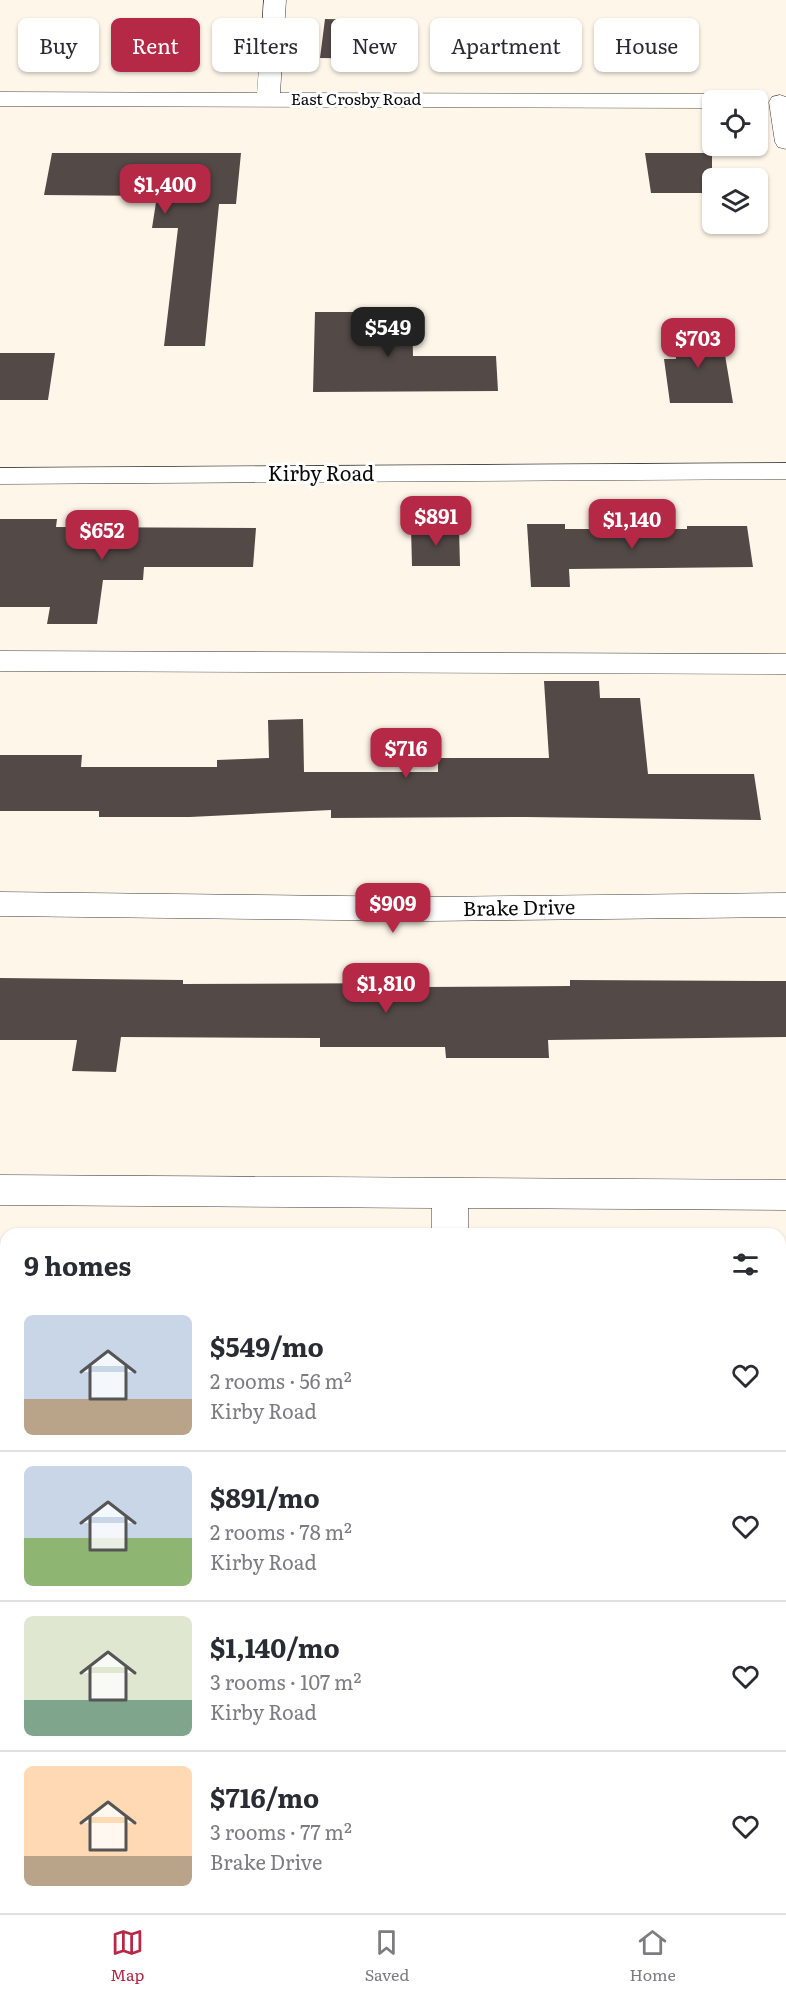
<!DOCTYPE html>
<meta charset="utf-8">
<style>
:root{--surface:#fff;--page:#f2f2f3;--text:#2b2b33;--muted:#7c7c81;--line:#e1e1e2;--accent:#b52846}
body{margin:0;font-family:Literata,serif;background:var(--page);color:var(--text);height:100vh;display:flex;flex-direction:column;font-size:22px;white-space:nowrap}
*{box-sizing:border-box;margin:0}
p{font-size:20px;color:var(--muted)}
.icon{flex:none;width:33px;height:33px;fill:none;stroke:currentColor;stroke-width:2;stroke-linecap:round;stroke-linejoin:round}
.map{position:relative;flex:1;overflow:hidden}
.drawer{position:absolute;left:0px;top:1228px;width:786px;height:686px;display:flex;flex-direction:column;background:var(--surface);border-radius:18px 18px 0 0;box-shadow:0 2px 4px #0004}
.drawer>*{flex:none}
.top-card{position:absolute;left:18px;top:18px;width:750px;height:54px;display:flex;gap:12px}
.tools{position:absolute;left:702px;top:90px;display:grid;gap:12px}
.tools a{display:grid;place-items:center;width:66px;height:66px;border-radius:9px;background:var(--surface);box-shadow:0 2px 4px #0004;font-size:30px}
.price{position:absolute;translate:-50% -51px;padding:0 14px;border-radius:12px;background:var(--accent);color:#fff;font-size:20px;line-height:39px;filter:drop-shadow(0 2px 3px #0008)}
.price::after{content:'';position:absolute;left:50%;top:36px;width:18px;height:14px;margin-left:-9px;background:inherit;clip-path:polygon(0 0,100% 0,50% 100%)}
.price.current{background:#222;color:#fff}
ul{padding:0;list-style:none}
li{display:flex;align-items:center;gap:18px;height:150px;padding:0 24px}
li+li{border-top:2px solid var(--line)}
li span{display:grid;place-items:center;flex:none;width:168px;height:120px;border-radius:9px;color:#555}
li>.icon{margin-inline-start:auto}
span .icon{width:72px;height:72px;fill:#fffc;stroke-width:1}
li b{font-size:26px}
h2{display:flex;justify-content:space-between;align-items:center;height:72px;padding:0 24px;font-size:26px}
.pill{padding:0 21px;border-radius:9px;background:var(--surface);box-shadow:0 2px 4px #0004;font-size:21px;line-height:54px}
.pill.current{background:var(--accent);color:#fff}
.menu{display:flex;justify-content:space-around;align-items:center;height:84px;border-top:2px solid var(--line);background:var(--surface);font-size:16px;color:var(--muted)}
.menu a{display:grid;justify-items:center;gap:3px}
.menu .current{color:var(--accent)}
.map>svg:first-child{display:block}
.building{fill:#534a47}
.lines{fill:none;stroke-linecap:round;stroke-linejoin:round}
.minor-casing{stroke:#3d3d3d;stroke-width:1}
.minor{fill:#fff;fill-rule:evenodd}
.labels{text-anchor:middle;stroke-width:6;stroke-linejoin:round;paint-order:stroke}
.far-street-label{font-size:16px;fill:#0a0a0a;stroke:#fff}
.street-label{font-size:20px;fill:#0a0a0a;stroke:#fff}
</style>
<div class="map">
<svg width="786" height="1913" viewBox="0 0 786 1913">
<rect width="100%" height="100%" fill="#fef7e9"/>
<path class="building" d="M126,18H175L171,54H121Z
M325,19L385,20L382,59L320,58Z
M52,153H241L236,204H219L205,346H164L178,228H152L157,196L44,195Z
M645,153H712V193H651Z
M315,312H412L413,356H496L498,391L313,392Z
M672,331H721L733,403H670L664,359H676Z
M0,353H55L48,400H0Z
M0,519H57L56,527L256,528L253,567H144L143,580H103L97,624H47L50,607H0Z
M527,524H565V529H687V526H747L753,567L569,569L570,587H531Z
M411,528H459L460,566H412Z
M544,681H599L600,698H640L648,774H754L761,820L525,817L331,818V810L190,817H99V811H0V755H82L81,767H217V760L269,758L268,720L303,719L304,772H438V758H549Z
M0,978L183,980V984L423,983V987L570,986V980L786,981V1037L548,1040L549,1058H446L445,1047H320V1038L121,1037L116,1072L72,1071L77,1040H0Z"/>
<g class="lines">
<g class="minor-casing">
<path id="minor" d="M264,0H286L280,93L712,94L720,96L723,100H712V108L0,106V92L257,93Z
M780,95L786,97V149L778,147L775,142L769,102L772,97Z
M786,463V479L0,484V468Z
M0,651L786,654V674L0,671Z
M0,892L427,897L786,893V917L427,921L0,916Z
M0,1175L786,1180V1210L468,1208V1234H432V1208L0,1205Z
M1,1524L6,1526V1573L0,1576Z
M780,1528H786V1566H780Z
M780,1706H786V1748H780Z
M107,1908H151L150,1913H106Z
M307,1908H351V1913H307Z"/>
</g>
<use href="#minor" class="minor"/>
</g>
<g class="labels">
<g class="far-street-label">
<text x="356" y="105">East Crosby Road</text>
</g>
<g class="street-label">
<text x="321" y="481">Kirby Road</text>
<text transform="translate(519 908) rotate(-1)" y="7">Brake Drive</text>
</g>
</g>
</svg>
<div class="tools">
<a><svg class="icon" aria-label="locate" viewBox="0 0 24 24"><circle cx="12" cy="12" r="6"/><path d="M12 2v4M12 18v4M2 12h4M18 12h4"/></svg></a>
<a><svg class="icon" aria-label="layers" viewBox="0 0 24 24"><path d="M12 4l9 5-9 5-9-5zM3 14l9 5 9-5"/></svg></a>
</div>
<b class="price" style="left:165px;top:215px">$1,400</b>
<b class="price current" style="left:388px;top:358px">$549</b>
<b class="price" style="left:698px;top:369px">$703</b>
<b class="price" style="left:436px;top:547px">$891</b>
<b class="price" style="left:632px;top:550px">$1,140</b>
<b class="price" style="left:102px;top:561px">$652</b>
<b class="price" style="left:406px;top:779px">$716</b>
<b class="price" style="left:393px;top:934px">$909</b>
<b class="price" style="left:386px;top:1014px">$1,810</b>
<div class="top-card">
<a class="pill">Buy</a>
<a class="pill current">Rent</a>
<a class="pill">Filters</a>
<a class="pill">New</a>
<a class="pill">Apartment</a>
<a class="pill">House</a>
</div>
<section class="drawer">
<h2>9 homes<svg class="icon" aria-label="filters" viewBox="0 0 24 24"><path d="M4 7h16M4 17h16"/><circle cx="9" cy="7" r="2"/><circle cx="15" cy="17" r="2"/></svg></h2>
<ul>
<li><span style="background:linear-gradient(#c9d6e8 70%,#b9a48a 0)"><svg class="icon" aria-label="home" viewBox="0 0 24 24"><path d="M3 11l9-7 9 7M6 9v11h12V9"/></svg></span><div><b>$549/mo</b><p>2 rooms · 56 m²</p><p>Kirby Road</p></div><svg class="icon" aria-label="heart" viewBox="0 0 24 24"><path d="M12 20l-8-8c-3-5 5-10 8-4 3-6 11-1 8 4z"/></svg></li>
<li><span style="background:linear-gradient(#c9d6e8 60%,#8fb573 0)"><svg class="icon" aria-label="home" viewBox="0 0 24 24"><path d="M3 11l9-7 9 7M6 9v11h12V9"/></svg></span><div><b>$891/mo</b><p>2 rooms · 78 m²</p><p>Kirby Road</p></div><svg class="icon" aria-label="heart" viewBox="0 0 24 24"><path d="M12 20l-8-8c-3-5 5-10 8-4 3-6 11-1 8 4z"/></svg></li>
<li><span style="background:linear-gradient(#dfe7d0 70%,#7fa58c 0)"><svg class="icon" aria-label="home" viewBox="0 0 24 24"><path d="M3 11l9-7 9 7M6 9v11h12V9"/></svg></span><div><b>$1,140/mo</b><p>3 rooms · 107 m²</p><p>Kirby Road</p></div><svg class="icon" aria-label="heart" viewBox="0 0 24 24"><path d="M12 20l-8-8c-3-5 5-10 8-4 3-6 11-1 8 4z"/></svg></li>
<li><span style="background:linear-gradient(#ffd9b3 75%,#b9a48a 0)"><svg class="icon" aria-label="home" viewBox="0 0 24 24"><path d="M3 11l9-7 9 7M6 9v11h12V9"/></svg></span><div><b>$716/mo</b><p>3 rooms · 77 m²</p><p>Brake Drive</p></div><svg class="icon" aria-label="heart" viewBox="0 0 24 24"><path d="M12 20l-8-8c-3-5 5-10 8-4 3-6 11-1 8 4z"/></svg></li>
</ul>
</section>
</div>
<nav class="menu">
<a class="current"><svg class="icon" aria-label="map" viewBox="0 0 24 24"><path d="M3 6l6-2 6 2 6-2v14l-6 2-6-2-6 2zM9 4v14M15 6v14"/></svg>Map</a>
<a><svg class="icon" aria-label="saved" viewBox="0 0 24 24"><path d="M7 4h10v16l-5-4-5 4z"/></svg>Saved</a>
<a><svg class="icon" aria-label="home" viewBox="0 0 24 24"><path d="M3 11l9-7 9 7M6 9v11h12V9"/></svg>Home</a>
</nav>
